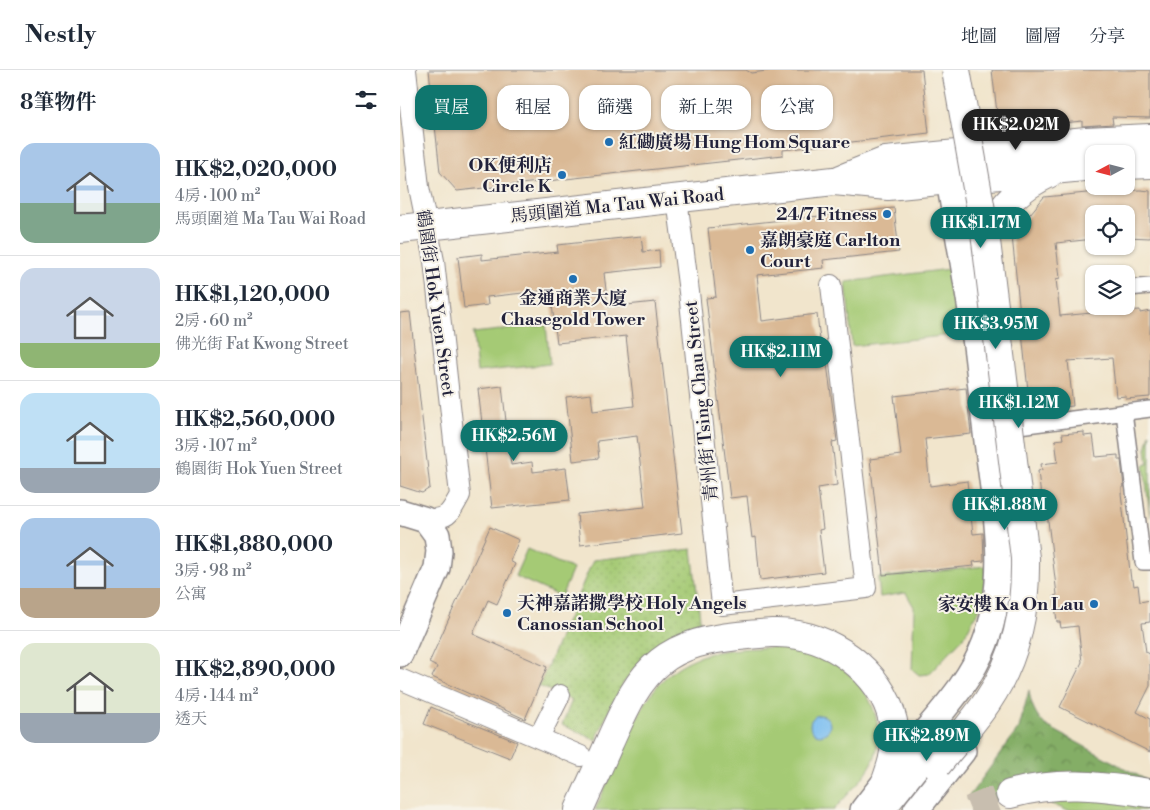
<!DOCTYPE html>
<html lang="zh-TW">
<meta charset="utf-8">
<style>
:root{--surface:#fff;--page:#f2f2f3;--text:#1f2937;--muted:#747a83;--line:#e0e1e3;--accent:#0f766e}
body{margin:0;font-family:"Libre Bodoni","Noto Serif TC",serif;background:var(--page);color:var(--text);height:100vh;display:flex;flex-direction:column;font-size:19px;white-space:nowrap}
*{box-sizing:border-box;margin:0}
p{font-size:16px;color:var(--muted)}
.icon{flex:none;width:28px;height:28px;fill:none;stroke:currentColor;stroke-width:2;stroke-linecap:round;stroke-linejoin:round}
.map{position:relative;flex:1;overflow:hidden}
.sheet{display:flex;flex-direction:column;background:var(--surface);width:400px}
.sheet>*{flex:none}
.banner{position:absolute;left:15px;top:15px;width:475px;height:45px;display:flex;gap:10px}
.needle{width:32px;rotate:263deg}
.controls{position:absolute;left:685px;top:75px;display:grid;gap:10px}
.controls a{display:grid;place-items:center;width:50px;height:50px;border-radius:10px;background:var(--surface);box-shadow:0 1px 4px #0004;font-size:25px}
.price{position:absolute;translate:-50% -42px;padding:0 11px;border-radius:18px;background:var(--accent);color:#fff;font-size:16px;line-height:32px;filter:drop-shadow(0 1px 2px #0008)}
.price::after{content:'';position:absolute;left:50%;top:30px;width:15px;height:11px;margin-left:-8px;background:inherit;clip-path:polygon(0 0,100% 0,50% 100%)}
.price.active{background:#222;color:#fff}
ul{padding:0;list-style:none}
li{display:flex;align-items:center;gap:15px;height:125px;padding:0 20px}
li+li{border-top:1px solid var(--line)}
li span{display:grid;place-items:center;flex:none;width:140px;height:100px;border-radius:15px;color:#555}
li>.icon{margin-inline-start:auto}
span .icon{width:60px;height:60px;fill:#fffc;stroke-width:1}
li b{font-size:21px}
h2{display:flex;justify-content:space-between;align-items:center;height:60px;padding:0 20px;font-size:21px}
.pill{padding:0 18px;border-radius:15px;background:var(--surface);box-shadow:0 1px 4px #0004;font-size:18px;line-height:45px}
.pill.active{background:var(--accent);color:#fff}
header{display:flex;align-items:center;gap:30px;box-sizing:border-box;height:70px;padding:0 25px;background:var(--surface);border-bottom:1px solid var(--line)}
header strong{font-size:24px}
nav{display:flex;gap:28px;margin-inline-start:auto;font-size:18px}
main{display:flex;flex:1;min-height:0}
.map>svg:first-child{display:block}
.green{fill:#a5ca75;stroke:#647658}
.forest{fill:url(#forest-crowns);stroke:#536850}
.park{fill:url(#park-dots);stroke:#647658}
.water{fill:#7abef1;stroke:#4e7096}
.building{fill:#dab995}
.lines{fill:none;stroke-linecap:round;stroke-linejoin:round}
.trunk-tunnel{stroke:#c8beaf;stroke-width:28;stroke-dasharray:28 14;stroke-linecap:butt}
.pedestrian-casing{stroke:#8a8484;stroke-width:18}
.minor-casing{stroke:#8a8484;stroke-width:22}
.tertiary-casing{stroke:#8a8484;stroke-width:28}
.secondary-casing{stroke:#8a8484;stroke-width:30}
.primary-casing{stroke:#8a8484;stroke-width:30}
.trunk-casing{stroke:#8a8484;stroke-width:30}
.pedestrian{stroke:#fff;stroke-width:15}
.minor{stroke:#fff;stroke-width:20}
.tertiary{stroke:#fff;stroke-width:25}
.secondary{stroke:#fff;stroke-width:28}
.primary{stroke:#fff;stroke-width:28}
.trunk{stroke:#fff;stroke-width:28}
.secondary-bridge-casing{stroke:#8a8484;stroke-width:30;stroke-linecap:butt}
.secondary-bridge{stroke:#fff;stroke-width:28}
.poi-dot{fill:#1f6fb2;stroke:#f7f3e8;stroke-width:2}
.labels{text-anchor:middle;stroke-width:4;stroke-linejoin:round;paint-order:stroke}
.poi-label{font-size:18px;font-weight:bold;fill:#22223b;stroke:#f7f3e8;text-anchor:start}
.street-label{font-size:18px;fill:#22223b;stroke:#f7f3e8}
</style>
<header>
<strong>Nestly</strong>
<nav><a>地圖</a><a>圖層</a><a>分享</a></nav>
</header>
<main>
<section class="sheet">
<h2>8筆物件<svg class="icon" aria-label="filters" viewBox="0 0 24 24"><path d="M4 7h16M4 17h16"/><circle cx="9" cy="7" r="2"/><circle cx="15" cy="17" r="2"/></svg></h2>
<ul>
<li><span style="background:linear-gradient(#a9c7e8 60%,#7fa58c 0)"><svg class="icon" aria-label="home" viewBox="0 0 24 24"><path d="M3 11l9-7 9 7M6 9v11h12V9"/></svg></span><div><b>HK$2,020,000</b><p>4房 · 100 m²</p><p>馬頭圍道 Ma Tau Wai Road</p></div></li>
<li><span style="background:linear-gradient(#c9d6e8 75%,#8fb573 0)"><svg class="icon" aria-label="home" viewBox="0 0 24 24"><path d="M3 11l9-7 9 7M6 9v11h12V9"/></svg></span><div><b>HK$1,120,000</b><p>2房 · 60 m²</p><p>佛光街 Fat Kwong Street</p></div></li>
<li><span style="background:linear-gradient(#bfe0f5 75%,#9aa5b1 0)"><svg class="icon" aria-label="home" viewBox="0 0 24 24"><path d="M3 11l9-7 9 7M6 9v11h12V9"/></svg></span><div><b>HK$2,560,000</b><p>3房 · 107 m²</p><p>鶴園街 Hok Yuen Street</p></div></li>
<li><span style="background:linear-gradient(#a9c7e8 70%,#b9a48a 0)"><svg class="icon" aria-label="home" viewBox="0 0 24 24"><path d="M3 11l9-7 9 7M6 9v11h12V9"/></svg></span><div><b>HK$1,880,000</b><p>3房 · 98 m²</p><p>公寓</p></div></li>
<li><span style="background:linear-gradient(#dfe7d0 70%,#9aa5b1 0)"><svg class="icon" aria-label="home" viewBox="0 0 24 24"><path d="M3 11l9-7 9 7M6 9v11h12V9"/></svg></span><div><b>HK$2,890,000</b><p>4房 · 144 m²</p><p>透天</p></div></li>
</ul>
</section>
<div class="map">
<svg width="750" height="740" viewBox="0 0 750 740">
<defs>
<pattern id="forest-crowns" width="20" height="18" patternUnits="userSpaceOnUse" patternTransform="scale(1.25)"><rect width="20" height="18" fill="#84ae66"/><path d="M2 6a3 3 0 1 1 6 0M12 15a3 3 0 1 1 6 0" fill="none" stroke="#6c8d55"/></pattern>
<pattern id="park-dots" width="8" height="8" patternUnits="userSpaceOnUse" patternTransform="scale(1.25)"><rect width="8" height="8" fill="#a5ca75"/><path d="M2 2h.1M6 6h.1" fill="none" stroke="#8ead66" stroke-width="1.8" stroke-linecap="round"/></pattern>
</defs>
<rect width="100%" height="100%" fill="#f7f3e8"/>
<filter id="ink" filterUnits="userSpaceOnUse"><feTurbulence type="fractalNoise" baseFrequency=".02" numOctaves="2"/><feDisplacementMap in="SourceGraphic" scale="10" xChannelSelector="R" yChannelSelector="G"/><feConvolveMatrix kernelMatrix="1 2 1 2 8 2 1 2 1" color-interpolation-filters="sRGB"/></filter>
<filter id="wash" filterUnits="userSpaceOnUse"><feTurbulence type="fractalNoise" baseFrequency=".0096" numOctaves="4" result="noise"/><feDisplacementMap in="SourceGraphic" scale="20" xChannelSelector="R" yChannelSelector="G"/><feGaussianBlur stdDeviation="1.12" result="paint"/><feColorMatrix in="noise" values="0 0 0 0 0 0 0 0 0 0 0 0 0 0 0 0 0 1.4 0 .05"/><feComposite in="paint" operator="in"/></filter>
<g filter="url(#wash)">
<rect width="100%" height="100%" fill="#f1e5cc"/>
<path class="green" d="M549,199L560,264L452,276L446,212Z
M146,255L150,294L77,302L73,263Z
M750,363V446L744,395L748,394L746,379Z
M127,479L173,499L161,527L115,506Z
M586,496L583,532L563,568L529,604L519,605L512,599L514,537L506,523L480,527L478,508Z
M373,577C419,579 463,600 476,647C479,661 479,676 474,689C466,708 447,724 434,740H195C205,718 215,696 225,673C244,633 258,600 304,585C326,578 351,579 373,577Z
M697,727L750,739V740H666L640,729Z"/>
<path class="forest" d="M629,620C631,635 635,644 645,655L750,712L612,730L567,729L619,658Z"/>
<path class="park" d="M292,479L301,557C236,576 221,613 196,670L162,655L172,630L139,616L193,490Z"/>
<path class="water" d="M410 655a10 10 0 1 1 20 0a10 10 0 1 1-20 0Z"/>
<g id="blocks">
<path class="building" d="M29,0H346L351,3L374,0H522L529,63L383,80V85L57,121L40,102Z
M592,0H750V48L712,47L713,54L682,56V51L599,60Z
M741,120L750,121V168L726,167V144H694V169L656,173L660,208L656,209L660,246L723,240V241L740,240V243L750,241V327L726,329V326L716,327L712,288L668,291L673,336L630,340L612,166L644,127L708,121Z
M494,138L499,182L423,190L424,198L357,205L362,251L417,244L421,279L425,278L437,371L432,372L437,415L418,418L423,459L419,460L424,502L360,510L356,467L352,468L347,426L330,428L306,228L316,227L308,158Z
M241,166L243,182L259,180L260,197L204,203L208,237L255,232L282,463L180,475L177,444L245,437L237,366L197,371L199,388L173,391L166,327L191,324L193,341L234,336L226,266L157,273L150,220L87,227L88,235L64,238L58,187L82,184V190L158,182L157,175Z
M10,242L30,418L22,423L0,416V243Z
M102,316L111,395L132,392L133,402L166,398L170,430L92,438L78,319Z
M566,318L571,364L525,369L530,416L567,411L573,464L583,463L584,491L573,492L574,496L483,505L470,389L501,385L494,326Z
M684,362V366L693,365L696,387L718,385V390H721L724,417H722V423H721L731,510H733L734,516L738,515L740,532L750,530V552L742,553L746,582L750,584V616L737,642L750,649V682L660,637L682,592L678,556L661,558L660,552H657L654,526L657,525L645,426L641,427L638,401L642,400L641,394L658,392L655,370L663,369L662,364Z
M90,457L119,470L110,491L115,494L97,534L88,530L73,564L147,597L125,649L32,607L37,597L29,593Z
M31,637L117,672L110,688L24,654Z"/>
</g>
</g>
<g filter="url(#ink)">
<use href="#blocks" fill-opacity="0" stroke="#8a8484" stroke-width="1"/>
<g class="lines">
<path class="trunk-tunnel" d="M570,740L610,724"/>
<g class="pedestrian-casing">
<path id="pedestrian" d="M728,218L750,216
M724,342L743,492H750
M603,358L750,339"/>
</g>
<g class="minor-casing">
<path id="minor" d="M6,0L19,117L34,191L60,425C49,445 49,448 26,450
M277,129L289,222L322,535L466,518L431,215
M0,609L181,686
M139,667L160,625"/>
</g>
<g class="tertiary-casing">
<path id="tertiary" d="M0,442L26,450L37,465L39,481L37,498L0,584
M463,740C484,712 507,685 529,657C551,631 573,605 585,573C610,507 595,438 587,371C582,332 579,293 573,254C565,199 554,145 546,90
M516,740L563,681"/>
</g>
<g class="secondary-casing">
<path id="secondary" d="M726,95L750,94
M441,109L486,91L686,71L750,68
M0,159L434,111L488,116L694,96
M588,161C606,132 618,118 650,103
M480,740L524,685"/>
</g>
<g class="primary-casing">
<path id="primary" d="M179,740C189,717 200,694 210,671C223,643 235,612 260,592C282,574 310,569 338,566C358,564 378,561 398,565C447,574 495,617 495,670C495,685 491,697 486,711"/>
</g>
<g class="trunk-casing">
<path id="trunk" d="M610,724C661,710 699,716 750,723"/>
</g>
<use href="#pedestrian" class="pedestrian"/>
<use href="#minor" class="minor"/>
<use href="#tertiary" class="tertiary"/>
<use href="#secondary" class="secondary"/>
<use href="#primary" class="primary"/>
<use href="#trunk" class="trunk"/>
<g class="secondary-bridge-casing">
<path id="secondary-bridge" d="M537,695C554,674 572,654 587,632C617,588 626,540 625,488L585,163L556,0"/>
</g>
<use href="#secondary-bridge" class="secondary-bridge"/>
</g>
</g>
<g class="poi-dot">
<circle cx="209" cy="72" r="5"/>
<circle cx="162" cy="105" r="5"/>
<circle cx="487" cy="144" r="5"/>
<circle cx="350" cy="180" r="5"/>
<circle cx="173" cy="209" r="5"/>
<circle cx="694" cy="534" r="5"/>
<circle cx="107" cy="543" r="5"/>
</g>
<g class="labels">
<g class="poi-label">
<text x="219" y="78">紅磡廣場 Hung Hom Square</text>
<text x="152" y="101" text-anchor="end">OK便利店<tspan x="152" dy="21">Circle K</tspan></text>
<text x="477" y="150" text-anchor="end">24/7 Fitness</text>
<text x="360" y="176">嘉朗豪庭 Carlton<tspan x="360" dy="21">Court</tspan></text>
<text x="173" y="234" text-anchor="middle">金通商業大廈<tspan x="173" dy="21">Chasegold Tower</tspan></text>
<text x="117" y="539">天神嘉諾撒學校 Holy Angels<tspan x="117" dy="21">Canossian School</tspan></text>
<text x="684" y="540" text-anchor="end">家安樓 Ka On Lau</text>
</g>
<g class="street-label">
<text transform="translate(217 135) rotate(-6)" y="6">馬頭圍道 Ma Tau Wai Road</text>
<text transform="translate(36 233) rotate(82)" y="6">鶴園街 Hok Yuen Street</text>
<text transform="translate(301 331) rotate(-96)" y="6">青州街 Tsing Chau Street</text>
</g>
</g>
</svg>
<div class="controls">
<a><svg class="needle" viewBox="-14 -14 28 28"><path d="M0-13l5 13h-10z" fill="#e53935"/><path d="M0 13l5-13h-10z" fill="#747a83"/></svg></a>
<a><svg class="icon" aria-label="locate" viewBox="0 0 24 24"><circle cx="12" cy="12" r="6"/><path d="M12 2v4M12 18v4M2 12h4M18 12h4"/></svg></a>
<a><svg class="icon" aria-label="layers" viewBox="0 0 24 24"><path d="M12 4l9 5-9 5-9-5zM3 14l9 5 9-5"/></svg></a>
</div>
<b class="price active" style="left:616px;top:81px">HK$2.02M</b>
<b class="price" style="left:581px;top:179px">HK$1.17M</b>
<b class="price" style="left:596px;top:280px">HK$3.95M</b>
<b class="price" style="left:381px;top:308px">HK$2.11M</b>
<b class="price" style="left:619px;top:359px">HK$1.12M</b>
<b class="price" style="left:114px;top:392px">HK$2.56M</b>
<b class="price" style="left:605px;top:461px">HK$1.88M</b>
<b class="price" style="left:527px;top:692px">HK$2.89M</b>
<div class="banner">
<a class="pill active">買屋</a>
<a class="pill">租屋</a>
<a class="pill">篩選</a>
<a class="pill">新上架</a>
<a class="pill">公寓</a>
</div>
</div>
</main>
